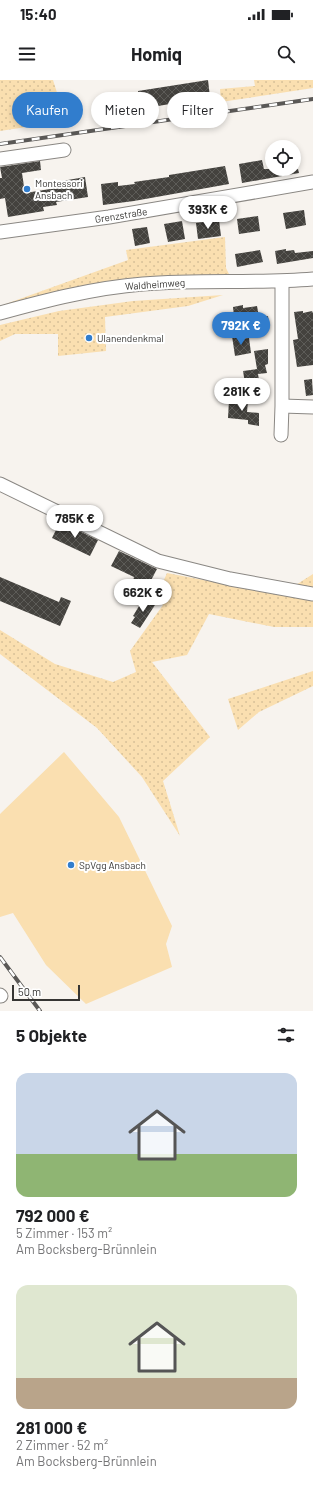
<!DOCTYPE html>
<html lang="de">
<meta charset="utf-8">
<style>
:root{--surface:#fff;--page:#f6f6f6;--text:#202124;--muted:#757577;--accent:#317dcd}
body{margin:0;font-family:Barlow,sans-serif;background:var(--page);color:var(--text);height:100vh;display:flex;flex-direction:column;font-size:15px;white-space:nowrap}
*{box-sizing:border-box;margin:0}
p{font-size:13px;color:var(--muted)}
.icon{flex:none;width:22px;height:22px;fill:none;stroke:currentColor;stroke-width:2;stroke-linecap:round;stroke-linejoin:round}
.map{position:relative;height:931px;overflow:hidden}
.drawer{display:flex;flex-direction:column;background:var(--surface);flex:1}
.drawer>*{flex:none}
.hud{position:absolute;left:12px;top:12px;width:289px;height:36px;display:flex;gap:8px}
.tools{position:absolute;left:265px;top:60px;display:grid;gap:8px}
.tools a{display:grid;place-items:center;width:36px;height:36px;border-radius:50%;background:var(--surface);box-shadow:0 2px 6px #0003;font-size:20px}
.scale{position:absolute;left:12px;bottom:10px;width:68px;box-sizing:border-box;padding-left:4px;border:2px solid #363533;border-top:0;font-size:11px;line-height:14px;white-space:nowrap;color:#363533;-webkit-text-stroke:3px #fff;paint-order:stroke}
.price{position:absolute;translate:-50% -34px;padding:0 9px;border-radius:14px;background:#fff;color:#222;font-size:13px;line-height:26px;filter:drop-shadow(0 1px 2px #0008)}
.price::after{content:'';position:absolute;left:50%;top:24px;width:12px;height:9px;margin-left:-6px;background:inherit;clip-path:polygon(0 0,100% 0,50% 100%)}
.price.selected{background:var(--accent);color:#fff}
ul{padding:0;list-style:none}
li{display:grid;align-content:center;gap:8px;height:212px;padding:0 16px}
li span{display:grid;place-items:center;height:124px;border-radius:12px;color:#555}
li>.icon{margin-inline-start:auto}
span .icon{width:72px;height:72px;fill:#fffc;stroke-width:1}
li b{font-size:17px}
h2{display:flex;justify-content:space-between;align-items:center;height:48px;padding:0 16px;font-size:17px}
.pill{padding:0 14px;border-radius:18px;background:var(--surface);box-shadow:0 2px 6px #0003;font-size:14px;line-height:36px}
.pill.selected{background:var(--accent);color:#fff}
.status{display:flex;justify-content:space-between;align-items:center;height:28px;padding:0 20px;background:var(--surface);direction:ltr}
.status svg{height:11px;fill:currentColor}
header{display:flex;justify-content:space-between;align-items:center;height:52px;padding:0 16px;background:var(--surface);font-size:18px;font-weight:700}
.map>svg:first-child{display:block}
.grass{fill:url(#grass-dots)}
.pitch{fill:#fadfb0}
.building{fill:url(#building-cross-hatch)}
.lines{fill:none;stroke-linecap:round;stroke-linejoin:round}
.minor-casing{stroke:#8a8783;stroke-width:15}
.minor{stroke:#fff;stroke-width:13}
.rail-casing{stroke:#5a5856;stroke-width:4}
.rail{stroke:#fff;stroke-width:2.5;stroke-dasharray:8;stroke-linecap:butt}
.poi-dot{fill:#317dcd;stroke:#fff;stroke-width:1.5}
.labels{text-anchor:middle;stroke-width:4;stroke-linejoin:round;paint-order:stroke}
.poi-label{font-size:10px;fill:#363533;stroke:#fff;text-anchor:start}
.street-label{font-size:10px;fill:#363533;stroke:#fff}
</style>
<div class="status"><b>15:40</b><svg viewBox="0 0 49 12"><path d="M0 12V9h3v3zM5 12V6h3v6zM10 12V3h3v9zM15 12V0h3v12zM26 1h20v11H26zM47 4h2v5h-2z"/></svg></div>
<header><svg class="icon" aria-label="menu" viewBox="0 0 24 24"><path d="M4 6h16M4 12h16M4 18h16"/></svg>Homiq<svg class="icon" aria-label="search" viewBox="0 0 24 24"><circle cx="10" cy="10" r="6"/><path d="M15 15l6 6"/></svg></header>
<div class="map">
<svg width="313" height="931" viewBox="0 0 313 931">
<defs>
<pattern id="grass-dots" width="8" height="8" patternUnits="userSpaceOnUse"><rect width="8" height="8" fill="#fadfb0"/><path d="M2 2h.1M6 6h.1" fill="none" stroke="#d7c098" stroke-width="1.8" stroke-linecap="round"/></pattern>
<pattern id="building-cross-hatch" width="8" height="8" patternUnits="userSpaceOnUse"><rect width="8" height="8" fill="#44423e"/><path d="M0 0l8 8M0 8l8-8" fill="none" stroke="#5d5c58"/></pattern>
</defs>
<rect width="100%" height="100%" fill="#f7f3ee"/>
<path class="grass" d="M0,0H53L66,41L0,51Z
M254,0H313V8L221,22L220,9L255,6Z
M225,157L226,188L229,194L130,198L77,207L0,226L128,180L126,170Z
M223,215L188,226L105,237L106,271L58,276V254H15L0,261V245L59,231L133,221Z
M167,493L280,515L313,494V547H274L209,534L187,575L152,582L210,657L163,701L180,756L142,697L97,648L0,574V550L55,584L113,602L136,592L130,571L163,525L156,518Z
M313,591V606L259,632L238,650L228,619Z"/>
<path class="pitch" d="M64,672L119,737L172,846L166,864L172,887L86,924L46,885L13,833L0,837V734Z"/>
<path class="building" d="M208,0L210,17L141,29L138,11Z
M262,80L264,89H298L299,93L242,103L239,84Z
M40,81L41,90L22,93L25,113L63,107L62,101L85,97L88,117L56,122L57,125L43,127L44,131L8,137L5,118L0,119V98H2L0,87Z
M225,86L229,104L134,121L103,125L101,104L118,102V106L135,104L134,102L169,97V95Z
M304,130L306,145L286,149L283,133Z
M258,136L260,151L239,154L237,139Z
M219,140L221,156L198,159L196,143Z
M182,141L185,159L168,162L164,144Z
M147,147L150,163L135,166L132,149Z
M286,169V171L294,170L295,173L313,171V178L277,184L275,171Z
M260,170L263,182L237,187L235,174Z
M243,225V228L257,226L259,237L268,236L269,244L260,245V243L235,246L233,227Z
M303,231V233L312,231L313,233V285L297,287L293,260L298,259L294,232Z
M240,255L241,259L249,258L251,273L235,276L232,256Z
M268,269V284L265,285L267,293L258,294L260,307L246,309L243,291L257,289L254,271Z
M312,299L313,315L306,316L304,300Z
M229,320L248,321L247,332L259,333V346L248,344V340L228,338Z
M60,442L98,460L90,476L52,458Z
M119,471L157,489L147,508L133,501L134,497L111,486Z
M0,497L59,522L61,517L71,521L60,546L0,521Z
M144,518L155,525L140,548L131,543L135,537L133,536Z"/>
<g class="lines">
<g class="minor-casing">
<path id="minor" d="M0,79L64,70
M0,152L109,137L313,102
M282,202V326L313,327
M0,233C47,220 94,208 143,204C200,199 256,204 313,199
M281,355L282,326
M0,404L158,481L230,499L313,514
M0,915L1,916"/>
</g>
<use href="#minor" class="minor"/>
<g class="rail-casing">
<path id="rail" d="M0,64L313,19
M0,877L40,931"/>
</g>
<use href="#rail" class="rail"/>
</g>
<g class="poi-dot">
<circle cx="27" cy="109" r="4"/>
<circle cx="89" cy="258" r="4"/>
<circle cx="71" cy="785" r="4"/>
</g>
<g class="labels">
<g class="poi-label">
<text x="35" y="107">Montessori<tspan x="35" dy="12">Ansbach</tspan></text>
<text x="97" y="262">Ulanendenkmal</text>
<text x="79" y="789">SpVgg Ansbach</text>
</g>
<g class="street-label">
<text transform="translate(121 135) rotate(-9)" y="4">Grenzstraße</text>
<text transform="translate(155 204) rotate(-4)" y="4">Waldheimweg</text>
</g>
</g>
</svg>
<div class="tools">
<a><svg class="icon" aria-label="locate" viewBox="0 0 24 24"><circle cx="12" cy="12" r="6"/><path d="M12 2v4M12 18v4M2 12h4M18 12h4"/></svg></a>
</div>
<div class="scale">50 m</div>
<b class="price" style="left:208px;top:150px">393K €</b>
<b class="price selected" style="left:241px;top:266px">792K €</b>
<b class="price" style="left:242px;top:332px">281K €</b>
<b class="price" style="left:75px;top:459px">785K €</b>
<b class="price" style="left:143px;top:533px">662K €</b>
<div class="hud">
<a class="pill selected">Kaufen</a>
<a class="pill">Mieten</a>
<a class="pill">Filter</a>
</div>
</div>
<section class="drawer">
<h2>5 Objekte<svg class="icon" aria-label="filters" viewBox="0 0 24 24"><path d="M4 7h16M4 17h16"/><circle cx="9" cy="7" r="2"/><circle cx="15" cy="17" r="2"/></svg></h2>
<ul>
<li><span style="background:linear-gradient(#c9d6e8 65%,#8fb573 0)"><svg class="icon" aria-label="home" viewBox="0 0 24 24"><path d="M3 11l9-7 9 7M6 9v11h12V9"/></svg></span><div><b>792 000 €</b><p>5 Zimmer · 153 m²</p><p>Am Bocksberg-Brünnlein</p></div></li>
<li><span style="background:linear-gradient(#dfe7d0 75%,#b9a48a 0)"><svg class="icon" aria-label="home" viewBox="0 0 24 24"><path d="M3 11l9-7 9 7M6 9v11h12V9"/></svg></span><div><b>281 000 €</b><p>2 Zimmer · 52 m²</p><p>Am Bocksberg-Brünnlein</p></div></li>
</ul>
</section>
